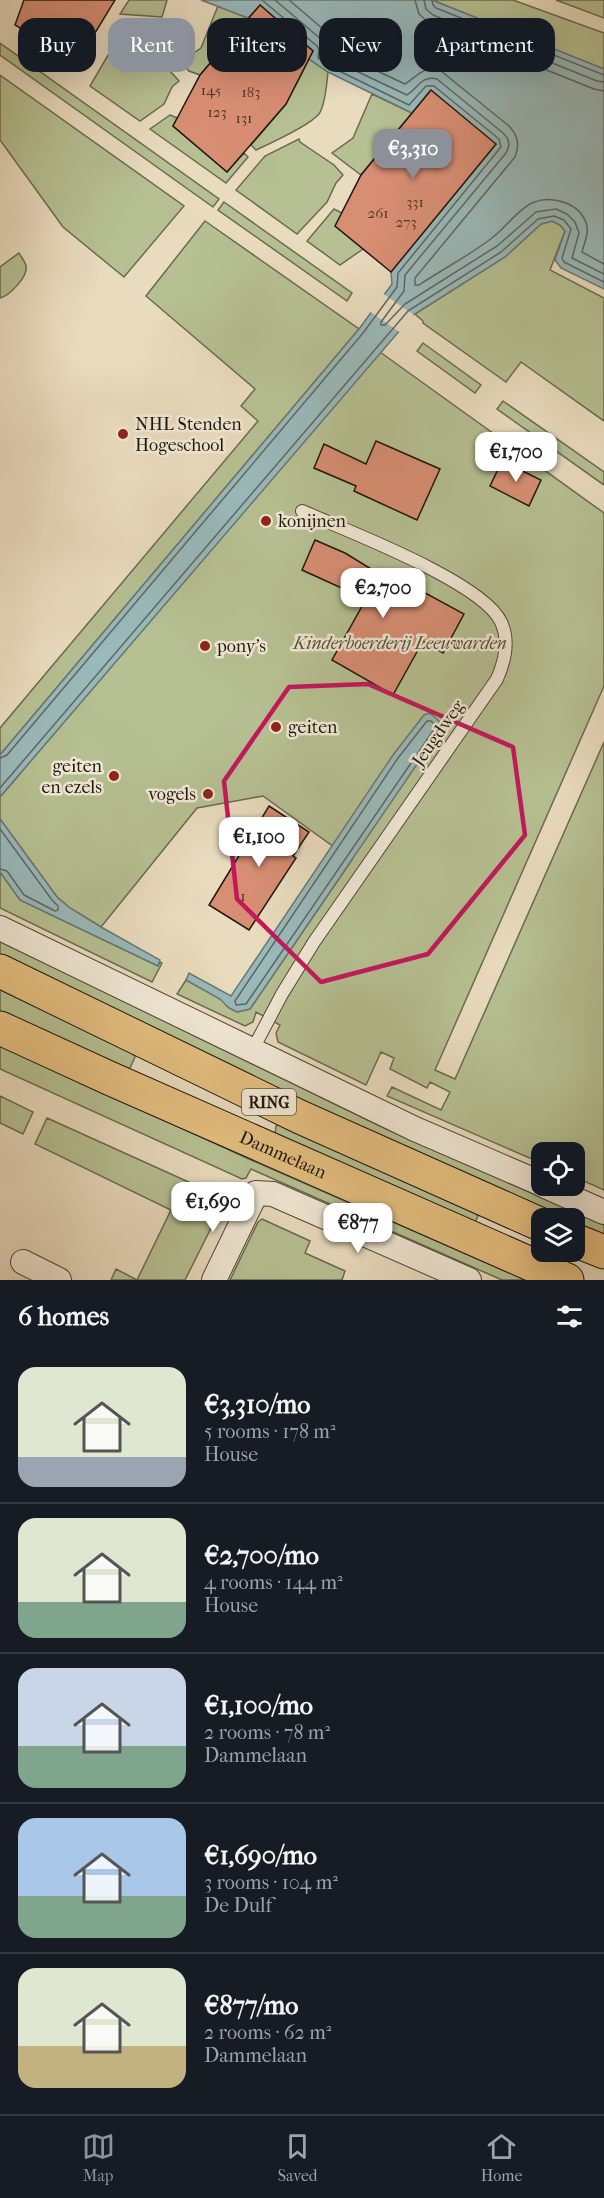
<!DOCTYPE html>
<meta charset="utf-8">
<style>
:root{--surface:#171b24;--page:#242831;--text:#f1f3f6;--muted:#9ea1a6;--line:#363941;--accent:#8c9099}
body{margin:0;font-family:"IM FELL French Canon",serif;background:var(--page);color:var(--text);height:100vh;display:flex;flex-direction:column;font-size:22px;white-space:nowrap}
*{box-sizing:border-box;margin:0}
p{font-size:20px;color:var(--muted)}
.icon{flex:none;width:33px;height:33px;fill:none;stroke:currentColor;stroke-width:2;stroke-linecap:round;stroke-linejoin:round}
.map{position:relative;height:1280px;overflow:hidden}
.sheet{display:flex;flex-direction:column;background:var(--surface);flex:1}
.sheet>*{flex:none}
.top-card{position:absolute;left:18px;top:18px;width:568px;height:54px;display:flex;gap:12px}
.fabs{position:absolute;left:531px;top:1142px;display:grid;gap:12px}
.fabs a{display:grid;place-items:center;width:54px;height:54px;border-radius:12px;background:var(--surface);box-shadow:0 6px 24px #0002;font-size:30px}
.price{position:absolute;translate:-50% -51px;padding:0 14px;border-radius:12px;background:#fff;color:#222;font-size:20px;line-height:39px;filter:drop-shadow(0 2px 3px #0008)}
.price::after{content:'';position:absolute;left:50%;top:36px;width:18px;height:14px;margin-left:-9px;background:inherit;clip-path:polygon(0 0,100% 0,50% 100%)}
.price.selected{background:var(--accent);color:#fff}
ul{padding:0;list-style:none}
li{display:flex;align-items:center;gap:18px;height:150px;padding:0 18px}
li+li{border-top:2px solid var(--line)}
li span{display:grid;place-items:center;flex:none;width:168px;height:120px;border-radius:18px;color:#555}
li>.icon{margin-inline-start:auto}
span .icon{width:72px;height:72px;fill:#fffc;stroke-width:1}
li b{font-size:26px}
h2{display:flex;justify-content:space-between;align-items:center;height:72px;padding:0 18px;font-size:26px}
.chip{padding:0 21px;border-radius:18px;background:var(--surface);box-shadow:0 6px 24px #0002;font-size:21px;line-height:54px}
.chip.selected{background:var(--accent);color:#fff}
.dock{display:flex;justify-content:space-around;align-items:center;height:84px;border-top:2px solid var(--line);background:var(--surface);font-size:16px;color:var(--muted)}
.dock a{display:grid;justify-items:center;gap:3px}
.dock .selected{color:var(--accent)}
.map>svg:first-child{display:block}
.green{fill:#b6c092;stroke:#6a6b50;stroke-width:1.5}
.water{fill:#9ab9ba;stroke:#687875;stroke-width:1.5}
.pier{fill:#e9dbbe}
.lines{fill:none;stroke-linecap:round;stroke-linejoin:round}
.shore{stroke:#5c6864;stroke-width:1.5}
.building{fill:#d88e73;stroke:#1d160d;stroke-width:1.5}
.lane-casing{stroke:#504739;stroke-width:14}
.street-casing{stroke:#504739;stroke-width:26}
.primary-casing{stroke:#1d160d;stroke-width:35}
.lane{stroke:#f1e8d5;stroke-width:12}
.street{stroke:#f1e8d5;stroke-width:24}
.primary{stroke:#e4be7f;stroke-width:33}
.marked{fill:none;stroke:#c2185b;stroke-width:4.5;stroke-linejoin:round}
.poi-dot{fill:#8f2418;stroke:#f1e8d5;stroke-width:2}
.labels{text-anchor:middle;stroke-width:5;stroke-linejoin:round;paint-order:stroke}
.number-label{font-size:15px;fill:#4c3426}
.shield{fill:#f1e8d5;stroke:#5d5549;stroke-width:1.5}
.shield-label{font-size:16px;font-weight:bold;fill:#1d160d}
.poi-label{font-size:18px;fill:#1d160d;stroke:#f1e8d5;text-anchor:start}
.park-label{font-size:18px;font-style:italic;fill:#53523c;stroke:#f1e8d5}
.street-label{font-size:18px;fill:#1d160d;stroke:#f1e8d5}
</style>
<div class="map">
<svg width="604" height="1280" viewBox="0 0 604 1280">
<rect width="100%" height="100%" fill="#e9dbbe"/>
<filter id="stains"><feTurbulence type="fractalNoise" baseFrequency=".00333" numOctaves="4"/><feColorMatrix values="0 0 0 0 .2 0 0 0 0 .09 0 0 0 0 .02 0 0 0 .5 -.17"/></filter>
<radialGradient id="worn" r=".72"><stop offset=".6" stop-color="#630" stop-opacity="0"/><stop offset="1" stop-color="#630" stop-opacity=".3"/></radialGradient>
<path class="green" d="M129,0H167L162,17L120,14Z
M432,0H513L604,33V69Z
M556,0H604V18Z
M218,6L248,18L200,75L189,71L180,62L201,48Z
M130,34L160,60L179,81L172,87L164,104L140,121L90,86L111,50Z
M0,43L219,199L213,207L0,55Z
M309,59L328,72C327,83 325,106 319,114C309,126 271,143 256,150L251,145L286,104Z
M0,75L184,206L124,277L63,227L0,140Z
M372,94L412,113L361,175L332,153L353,138Z
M170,115L177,118L173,126L227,172L244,153L248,157L226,183L150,129Z
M299,139L300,142L334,165L343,175L336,183L327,202L297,234L236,190L265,156Z
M224,202L352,293L347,301L218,210Z
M334,209L342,213L363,249L340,265L307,241Z
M205,221L359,329L0,755V728L258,421L241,406L255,389L146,296Z
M552,221L560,225L565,231L550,270L604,298V421L521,362L506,382L423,323V321L415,314L505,257L541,224Z
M19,253C21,257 25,261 26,266C28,277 9,296 0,298V267Z
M423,343L481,385L475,393L417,351Z
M380,352L604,513V686L435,1070L455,1079L604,742V1190L575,1177L574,1152H542L541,1163L387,1096L392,1087L441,1110L450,1092L430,1082L427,1088L390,1069L394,1058L381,1052L366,1085L278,1042L276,1033L280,1025L256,1012L253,1022L245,1026L177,994L186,980L221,999L229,1008L237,1012L250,1009L352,860L263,796L197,808L101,927L70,908L57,897L0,819V797Z
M503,401L604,472V485L497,409Z
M0,872L20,900L158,966L160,962L162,963L152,982L0,908Z
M0,941L386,1129L604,1225V1234L575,1222L574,1218H565C374,1137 187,1046 0,955Z
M0,988L133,1053L135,1057L130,1068L127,1069L0,1011Z
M0,1045L249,1159L525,1280H502L251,1169L246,1178L242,1179L0,1069Z
M0,1096L33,1112L23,1134L0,1123Z
M47,1118L224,1198L223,1204L185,1280H111L116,1269L137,1280L171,1210L35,1144Z
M280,1124L475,1212L478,1216L475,1222L275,1135L276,1126Z
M262,1219L310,1241L305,1253L345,1271L342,1280H230L258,1222Z"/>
<path class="water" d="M201,0H432L604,69V289L561,268L555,260L565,231L560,225L552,221L541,224L505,257L413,315L0,797V755L359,329L392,284L391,272L496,144L430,91L412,113L328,72L309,59L313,51L260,5L248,18Z
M430,713L441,723V729L250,1009L237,1012L229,1008L220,999L186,980L189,973L231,996L393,755L424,715Z
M0,819L57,897L70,908L101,927L160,960L158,966L20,900L0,872Z"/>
<path class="pier" d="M382,293L414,315L401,333L369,311Z"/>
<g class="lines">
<path class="shore" d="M275,0L322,40L326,46L327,55L335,61L407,95C418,88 422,75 437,79L503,133C510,139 510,146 506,153L405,275L404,291L381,322V325H385L405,304L497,246L536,212L556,209L567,214L575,222L579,233L572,258L604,274
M289,0L330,35L336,50L339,53L405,84C418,76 423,65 441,71L509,126C518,135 520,145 515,157L415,278V285H419C443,269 470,255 492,238C505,228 516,212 530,204C550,194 581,202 587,226C589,235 584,243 582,252L604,264
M415,0L419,14L429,23L594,89L604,91
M424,0L426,9L433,15L597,81L604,82
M432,0L433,5L436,8L604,75
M427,721H431L435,725V728L246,1004L236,1005L235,1001L398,758Z
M0,758L7,755L363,333L397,287L398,273L501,147L499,139L434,86H426L409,105L331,67L318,58L319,50L317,46L262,0
M0,788L408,311L501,252L538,219L554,216L564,220L571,229L562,258L564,262L604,282
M0,829L52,900L58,906V910L55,911L24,895L7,871L0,869"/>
</g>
<path class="building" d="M24,0H115L81,56L48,45L15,25Z
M260,5L313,51L286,104L227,172L173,126L200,75Z
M431,90L496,144L391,272L335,226L361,175Z
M376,441L440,469L417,520L354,491L356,486L314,468L324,444L366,464Z
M502,461L541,480L529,506L490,486Z
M315,540L345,553L415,596L418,589L464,614L443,653L423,641L393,695L332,660L366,599L302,570Z
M269,806L309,832L293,856L296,858L249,930L209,905Z"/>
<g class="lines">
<g class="lane-casing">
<path id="lane" d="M252,1051L282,994L314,942L497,679C505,661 510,641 501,622C483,582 345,530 302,511"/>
</g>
<g class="street-casing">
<path id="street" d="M0,928L415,1129L542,1184
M543,1185L604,1212
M23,1262L59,1280
M214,1280L256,1193L273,1194L469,1280"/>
</g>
<g class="primary-casing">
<g id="primary">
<path d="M0,971L300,1117L542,1225"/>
<path id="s1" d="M0,1028L109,1078L567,1280"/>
<path d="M574,1240L604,1252"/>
</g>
</g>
<use href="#lane" class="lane"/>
<use href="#street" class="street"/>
<use href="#primary" class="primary"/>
</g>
<path class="marked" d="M368,684L513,747L525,835L428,954L321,982L237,899L224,781L289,687Z"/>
<g class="poi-dot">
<circle cx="123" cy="434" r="6"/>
<circle cx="266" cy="521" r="6"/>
<circle cx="205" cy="646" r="6"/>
<circle cx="276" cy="727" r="6"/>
<circle cx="114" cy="776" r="6"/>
<circle cx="208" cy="794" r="6"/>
</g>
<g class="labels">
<g class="number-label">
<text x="211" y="95">145</text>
<text x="251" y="97">183</text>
<text x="217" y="117">123</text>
<text x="244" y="123">131</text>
<text x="415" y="207">331</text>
<text x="378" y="218">261</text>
<text x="406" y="227">273</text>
<text x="243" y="901">1</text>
</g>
<rect class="shield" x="242" y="1089" width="54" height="26" rx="4.5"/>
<g class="shield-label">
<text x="269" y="1108">RING</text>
</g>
<g class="poi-label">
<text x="135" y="430">NHL Stenden<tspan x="135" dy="21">Hogeschool</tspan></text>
<text x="278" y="527">konijnen</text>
<text x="217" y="652">pony's</text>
<text x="288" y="733">geiten</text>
<text x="102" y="772" text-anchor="end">geiten<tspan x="102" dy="21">en ezels</tspan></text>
<text x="196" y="800" text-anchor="end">vogels</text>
</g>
<g class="park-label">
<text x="400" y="649">Kinderboerderij Leeuwarden</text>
</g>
<g class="street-label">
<text transform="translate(438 733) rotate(-55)" y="6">Jeugdweg</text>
<text dy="6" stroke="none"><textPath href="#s1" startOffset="310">Dammelaan</textPath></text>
</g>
</g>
<rect width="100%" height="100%" filter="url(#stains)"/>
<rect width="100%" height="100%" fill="url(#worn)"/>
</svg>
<div class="fabs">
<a><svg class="icon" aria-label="locate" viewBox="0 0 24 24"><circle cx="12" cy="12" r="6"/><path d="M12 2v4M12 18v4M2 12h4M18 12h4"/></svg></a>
<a><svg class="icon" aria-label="layers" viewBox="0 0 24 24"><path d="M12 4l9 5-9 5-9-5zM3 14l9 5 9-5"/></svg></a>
</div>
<b class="price selected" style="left:413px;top:180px">€3,310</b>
<b class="price" style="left:516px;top:483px">€1,700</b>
<b class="price" style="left:383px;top:619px">€2,700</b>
<b class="price" style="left:259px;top:868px">€1,100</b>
<b class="price" style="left:213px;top:1233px">€1,690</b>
<b class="price" style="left:358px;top:1254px">€877</b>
<div class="top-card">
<a class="chip">Buy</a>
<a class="chip selected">Rent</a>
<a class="chip">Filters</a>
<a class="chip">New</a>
<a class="chip">Apartment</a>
</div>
</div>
<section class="sheet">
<h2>6 homes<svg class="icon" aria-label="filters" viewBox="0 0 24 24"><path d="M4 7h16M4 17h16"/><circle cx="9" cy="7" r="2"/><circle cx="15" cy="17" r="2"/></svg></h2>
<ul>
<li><span style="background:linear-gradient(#dfe7d0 75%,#9aa5b1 0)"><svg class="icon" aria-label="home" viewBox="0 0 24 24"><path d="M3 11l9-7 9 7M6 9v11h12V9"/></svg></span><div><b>€3,310/mo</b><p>5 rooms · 178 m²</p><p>House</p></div></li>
<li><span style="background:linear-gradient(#dfe7d0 70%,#7fa58c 0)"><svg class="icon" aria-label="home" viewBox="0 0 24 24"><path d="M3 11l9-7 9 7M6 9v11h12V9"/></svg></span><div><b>€2,700/mo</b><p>4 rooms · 144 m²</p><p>House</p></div></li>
<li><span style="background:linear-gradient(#c9d6e8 65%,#7fa58c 0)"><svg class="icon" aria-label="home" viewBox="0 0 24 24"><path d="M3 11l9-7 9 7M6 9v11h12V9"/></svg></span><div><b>€1,100/mo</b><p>2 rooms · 78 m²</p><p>Dammelaan</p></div></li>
<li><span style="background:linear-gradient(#a9c7e8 65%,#7fa58c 0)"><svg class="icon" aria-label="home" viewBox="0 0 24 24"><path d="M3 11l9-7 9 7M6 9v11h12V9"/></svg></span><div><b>€1,690/mo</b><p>3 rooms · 104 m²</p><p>De Dulf</p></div></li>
<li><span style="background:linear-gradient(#dfe7d0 65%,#c2b280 0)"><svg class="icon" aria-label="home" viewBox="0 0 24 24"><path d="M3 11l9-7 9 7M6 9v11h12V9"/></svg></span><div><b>€877/mo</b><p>2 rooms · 62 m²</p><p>Dammelaan</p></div></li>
</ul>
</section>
<nav class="dock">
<a class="selected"><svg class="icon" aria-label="map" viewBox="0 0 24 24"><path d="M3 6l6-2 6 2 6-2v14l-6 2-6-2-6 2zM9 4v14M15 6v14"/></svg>Map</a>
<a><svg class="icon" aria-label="saved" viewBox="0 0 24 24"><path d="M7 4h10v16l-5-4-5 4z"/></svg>Saved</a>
<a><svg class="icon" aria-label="home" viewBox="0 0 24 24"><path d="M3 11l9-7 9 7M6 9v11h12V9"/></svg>Home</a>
</nav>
